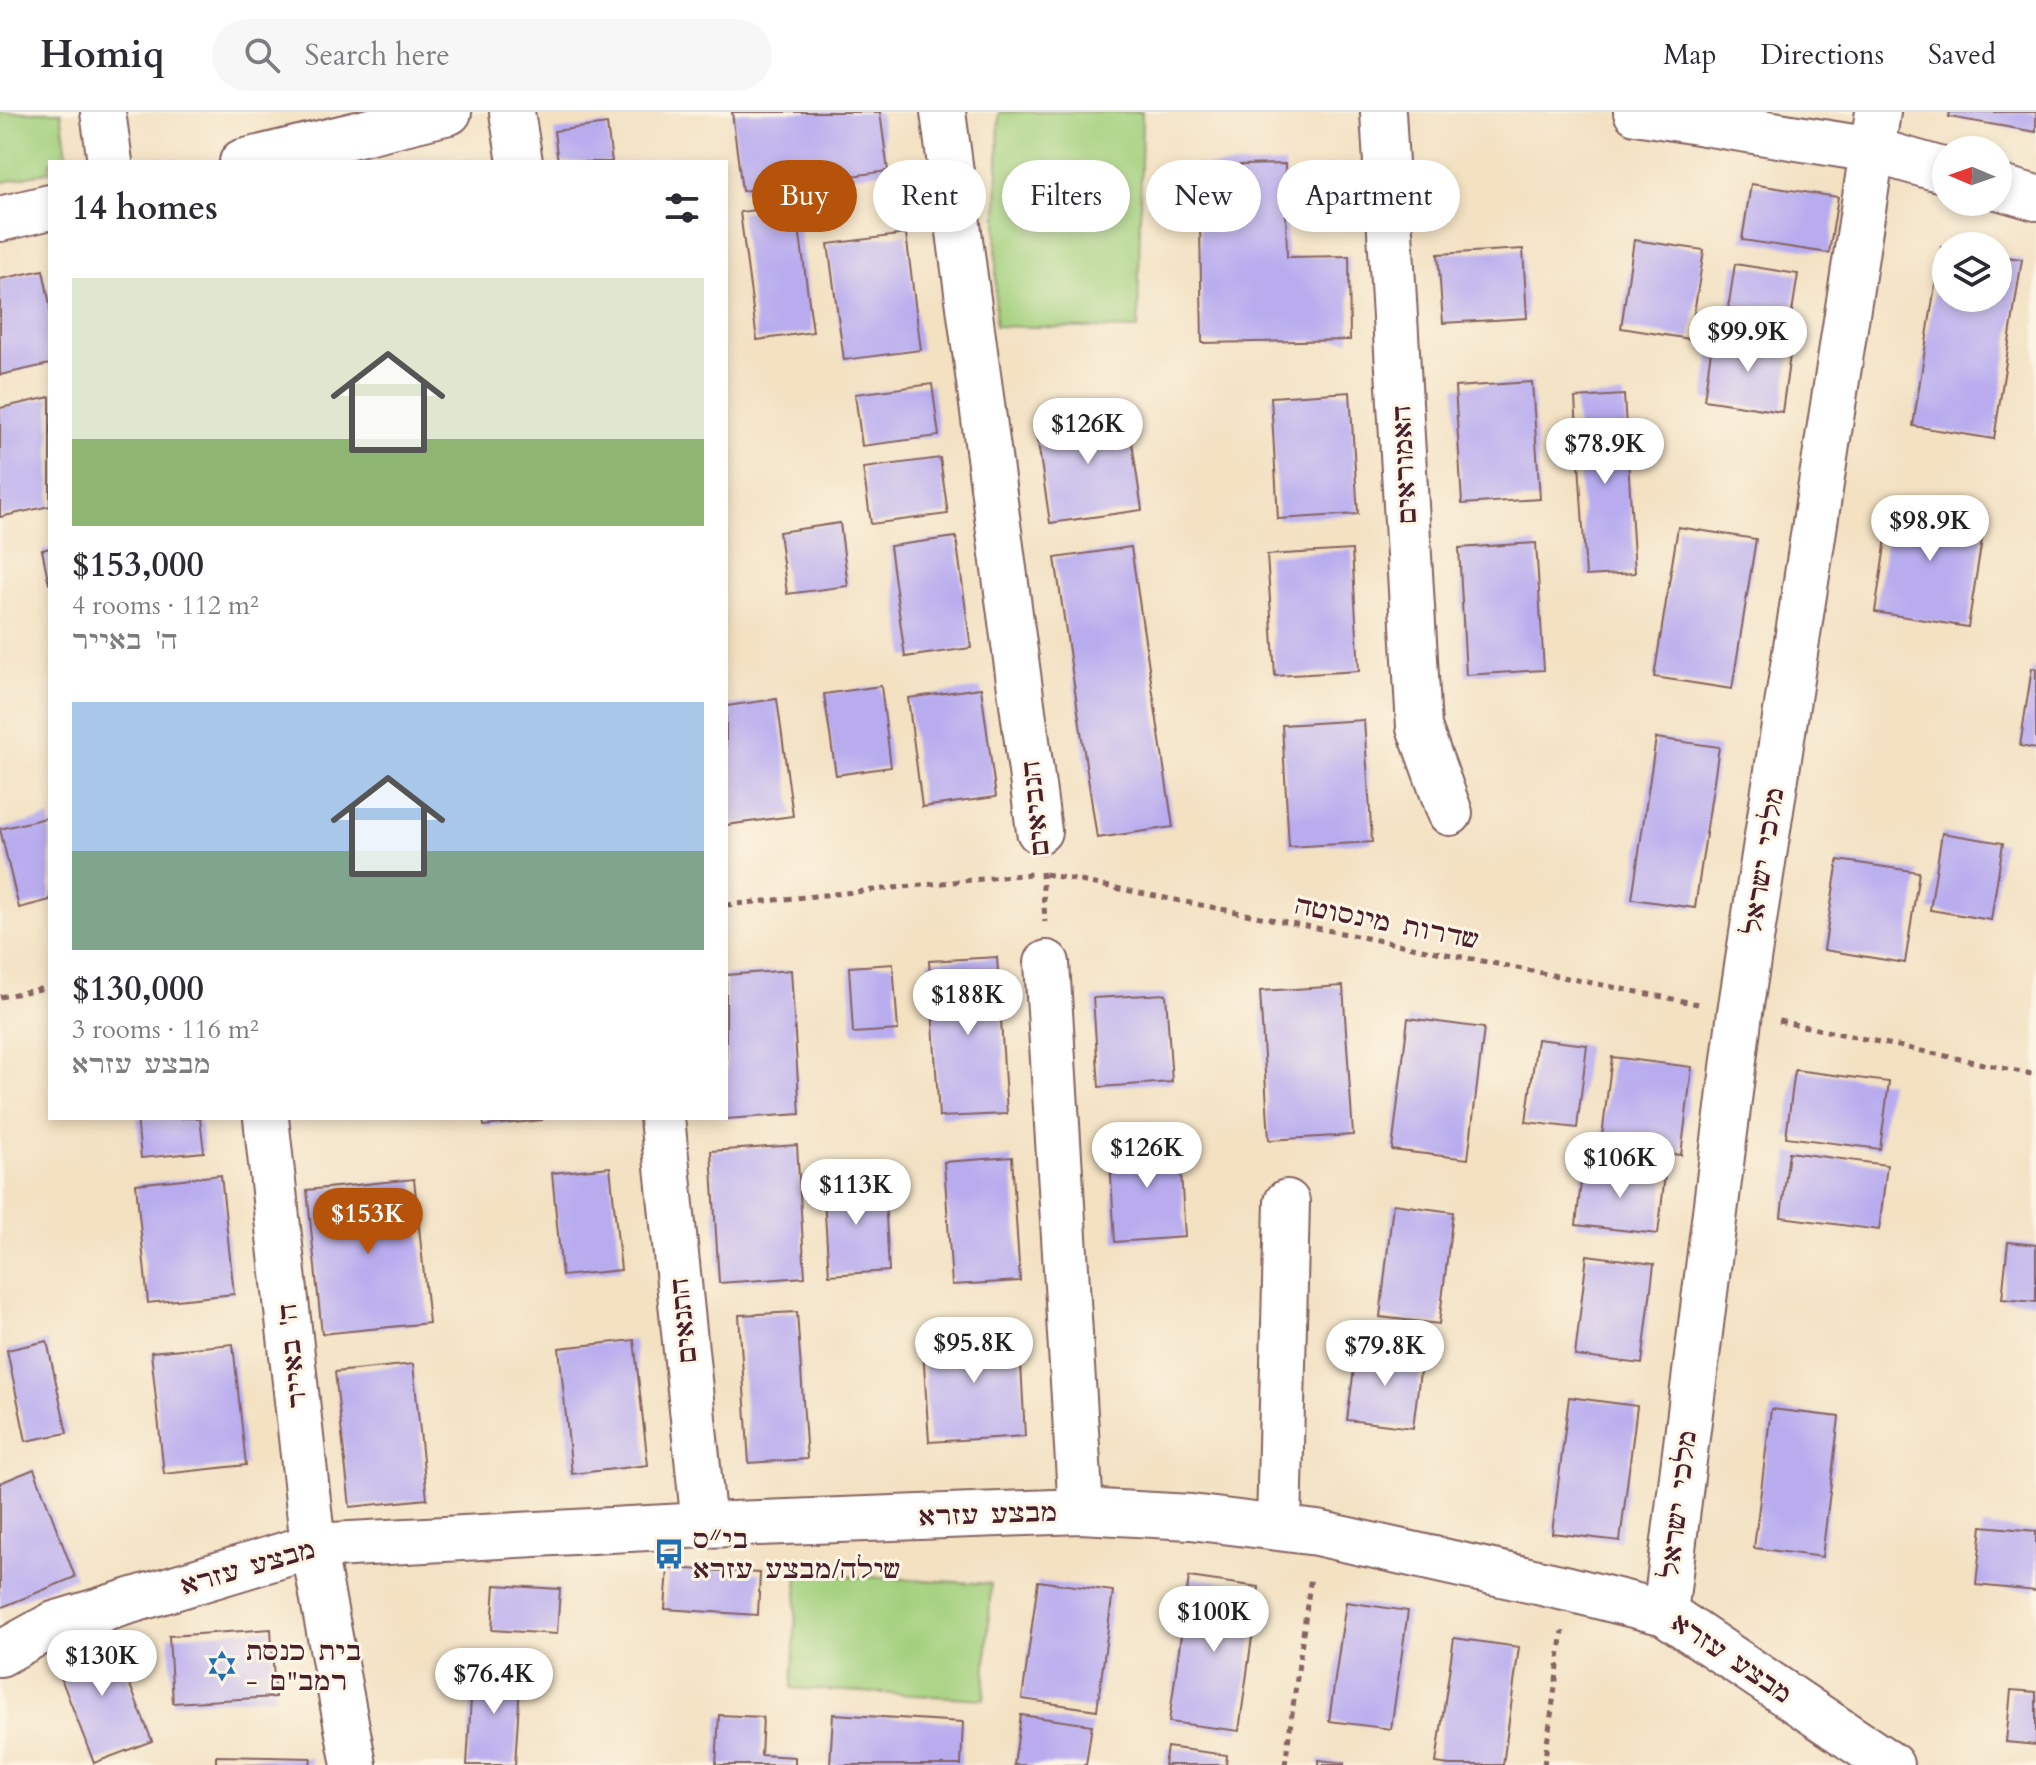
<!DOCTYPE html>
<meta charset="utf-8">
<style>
:root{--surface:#fff;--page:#f7f7f7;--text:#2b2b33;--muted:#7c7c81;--line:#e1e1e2;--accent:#b45309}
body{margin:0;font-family:Cardo,"Frank Ruhl Libre",serif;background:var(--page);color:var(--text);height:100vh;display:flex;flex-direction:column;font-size:30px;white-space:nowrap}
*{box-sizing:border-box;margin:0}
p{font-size:26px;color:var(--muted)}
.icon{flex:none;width:44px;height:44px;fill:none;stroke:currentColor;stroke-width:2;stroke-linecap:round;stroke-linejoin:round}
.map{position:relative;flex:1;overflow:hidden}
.side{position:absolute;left:48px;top:48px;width:680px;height:960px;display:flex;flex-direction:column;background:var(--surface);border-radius:0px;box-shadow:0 4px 12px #0003}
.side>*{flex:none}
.hud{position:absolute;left:752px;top:48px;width:760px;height:72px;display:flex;gap:16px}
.needle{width:52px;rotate:272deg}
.fabs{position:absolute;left:1932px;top:24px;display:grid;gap:16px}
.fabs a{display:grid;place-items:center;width:80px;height:80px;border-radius:50%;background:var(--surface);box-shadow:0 4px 12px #0003;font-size:40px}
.price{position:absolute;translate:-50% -68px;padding:0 18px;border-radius:28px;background:#fff;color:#222;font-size:26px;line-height:52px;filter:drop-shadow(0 2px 4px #0008)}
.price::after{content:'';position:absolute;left:50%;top:48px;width:24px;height:18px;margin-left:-12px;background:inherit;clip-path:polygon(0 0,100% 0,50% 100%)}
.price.on{background:var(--accent);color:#fff}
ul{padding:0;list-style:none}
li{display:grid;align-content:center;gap:16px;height:424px;padding:0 24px}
li span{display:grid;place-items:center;height:248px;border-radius:0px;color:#555}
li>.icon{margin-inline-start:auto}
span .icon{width:144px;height:144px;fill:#fffc;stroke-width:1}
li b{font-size:34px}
h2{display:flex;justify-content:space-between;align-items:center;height:96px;padding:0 24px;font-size:34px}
.pill{padding:0 28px;border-radius:36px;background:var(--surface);box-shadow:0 4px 12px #0003;font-size:28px;line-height:72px}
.pill.on{background:var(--accent);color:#fff}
header{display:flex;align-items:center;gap:48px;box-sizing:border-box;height:112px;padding:0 40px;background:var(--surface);border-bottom:2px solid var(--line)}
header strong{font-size:38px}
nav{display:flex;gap:44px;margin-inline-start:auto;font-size:28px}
.search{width:560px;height:72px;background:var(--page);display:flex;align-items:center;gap:20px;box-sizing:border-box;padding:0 28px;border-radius:44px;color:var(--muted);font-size:30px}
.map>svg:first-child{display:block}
.green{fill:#a3d07d;stroke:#767854;stroke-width:2}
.building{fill:#b8acef}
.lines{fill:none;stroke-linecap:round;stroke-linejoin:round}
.street-casing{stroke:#856360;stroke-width:48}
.secondary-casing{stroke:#856360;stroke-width:48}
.path{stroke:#856360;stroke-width:5;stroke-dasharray:6 6;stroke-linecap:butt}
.street{stroke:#fff;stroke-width:44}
.secondary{stroke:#fff;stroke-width:44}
.labels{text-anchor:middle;stroke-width:6;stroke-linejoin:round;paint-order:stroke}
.street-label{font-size:26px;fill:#4a1f2b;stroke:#fcf5e5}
.poi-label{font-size:26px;fill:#4a1f2b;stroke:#fcf5e5;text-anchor:start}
</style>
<header>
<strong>Homiq</strong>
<div class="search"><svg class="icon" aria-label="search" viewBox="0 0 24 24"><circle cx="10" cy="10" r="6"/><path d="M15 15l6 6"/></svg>Search here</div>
<nav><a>Map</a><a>Directions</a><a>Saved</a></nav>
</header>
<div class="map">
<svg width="2036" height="1653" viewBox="0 0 2036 1653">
<rect width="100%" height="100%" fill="#fcf5e5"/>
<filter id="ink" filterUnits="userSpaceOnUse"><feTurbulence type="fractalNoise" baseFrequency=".0125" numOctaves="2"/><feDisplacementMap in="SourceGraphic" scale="16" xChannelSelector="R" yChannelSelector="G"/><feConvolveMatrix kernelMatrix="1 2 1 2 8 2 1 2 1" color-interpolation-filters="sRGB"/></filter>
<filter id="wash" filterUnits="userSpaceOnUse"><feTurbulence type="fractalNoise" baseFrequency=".006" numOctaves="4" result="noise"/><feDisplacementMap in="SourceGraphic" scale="32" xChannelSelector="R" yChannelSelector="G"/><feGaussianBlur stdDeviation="1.8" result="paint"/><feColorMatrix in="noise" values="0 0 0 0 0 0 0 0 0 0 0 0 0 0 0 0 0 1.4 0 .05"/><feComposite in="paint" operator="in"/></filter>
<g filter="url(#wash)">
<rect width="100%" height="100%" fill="#f3e1c2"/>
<path class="green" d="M0,0H61L68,50H50V59L0,71Z
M999,0H1142L1138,217L995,214Z
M798,1461L991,1472L984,1587L792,1576Z"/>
<g id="blocks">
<path class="building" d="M732,0H880L888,59L742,79Z
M1950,0H2036V20L1949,5Z
M607,12L612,50H558L554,19Z
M1285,52L1287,145L1349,144L1350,228L1202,231L1199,54Z
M1751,72L1838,85L1829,141L1742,128Z
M796,93L813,220L757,228L740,100Z
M906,122L921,238L844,248L828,132Z
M1634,128L1704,138L1690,227L1621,216Z
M1941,135L1946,136V186H1998V144L2022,147L1994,327L1913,314Z
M1523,137L1527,206L1443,211L1438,142Z
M1735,152L1798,162L1789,219L1726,210Z
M43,158L50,193V252L0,263V167Z
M1713,224L1791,236L1782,300L1704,288Z
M1532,270L1540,387L1462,392L1455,275Z
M932,272L939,324L862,334L855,282Z
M1350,280L1358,402L1278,407L1271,285Z
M1624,283L1635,461L1586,464L1575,286Z
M50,285V394L0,405V296Z
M1127,297L1142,398L1050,411L1035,310Z
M940,346L948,402L871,412L863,356Z
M1892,387L1986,402L1968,515L1875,500Z
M840,411L848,474L787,482L779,420Z
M1678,415L1756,427L1732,577L1654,565Z
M956,425L971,536L905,545L890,434Z
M1536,431L1544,558L1466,563L1459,436Z
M1131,435L1173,715L1097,726L1055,446Z
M50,436V472H49L42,438Z
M1352,438L1359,559L1275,564L1267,443Z
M2032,556L2036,557V637L2020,634Z
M881,574L891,655L836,663L824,582Z
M981,576L996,685L922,695L908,586Z
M777,587L793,704L726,713V594Z
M1364,608L1372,730L1289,735L1282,613Z
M1656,626L1719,635L1695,796L1632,787Z
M50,705V788L19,796L0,717Z
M1942,721L2003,731L1991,808L1930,798Z
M1838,748L1919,760L1905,851L1824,838Z
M997,845L1007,1002L939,1005L929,849Z
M893,852L898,918L853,921L849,855Z
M791,858L800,1002L726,1007V863Z
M1343,874L1353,1023L1269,1028L1260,879Z
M1166,882L1172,970L1099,975L1093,886Z
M1408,906L1484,916L1468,1047L1392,1038Z
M1537,927L1587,933L1577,1016L1526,1010Z
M1612,945L1692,955L1681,1043L1601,1032Z
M1795,958L1889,970L1880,1037L1786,1025Z
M137,1006H200L204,1040L141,1046Z
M483,1006H542V1008L484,1014Z
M1179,1026L1185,1125L1115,1130L1109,1031Z
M797,1033L805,1165L719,1171L711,1039Z
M1789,1040L1887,1053L1879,1118L1781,1105Z
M1012,1045L1020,1169L952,1173L944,1050Z
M1583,1053L1665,1063L1658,1122L1576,1113Z
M610,1055L621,1158L562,1164L552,1061Z
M221,1063L234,1182L148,1191L136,1072Z
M414,1067L429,1211L322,1222L307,1078Z
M884,1068L889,1159L829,1163L823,1072Z
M1393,1092L1453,1100L1439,1212L1380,1205Z
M2008,1130L2036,1133V1190L2002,1187Z
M1587,1143L1654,1152L1642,1252L1575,1244Z
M797,1200L807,1347L749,1351L739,1203Z
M1019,1216L1025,1324L929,1330L922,1222Z
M634,1228L648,1353L572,1362L559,1236Z
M47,1229L67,1321L26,1329L7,1238Z
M233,1232L246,1353L164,1362L151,1240Z
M1357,1235L1422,1243L1413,1316L1347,1308Z
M413,1252L427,1387L350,1395L335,1260Z
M1569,1285L1637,1294L1620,1429L1552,1421Z
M1771,1297L1839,1305L1822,1445L1754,1436Z
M34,1357L75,1465L0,1496V1371Z
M1982,1414L2036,1419V1479L1976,1473Z
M668,1456L760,1461L758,1503L665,1497Z
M1189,1465L1259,1475L1239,1619L1169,1610Z
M1038,1469L1113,1479L1097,1598L1022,1587Z
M495,1473L560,1477L557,1522L492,1518Z
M1346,1490L1408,1499L1391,1617L1329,1609Z
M271,1517L275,1585L173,1591L169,1524Z
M109,1520L152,1629L94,1651L52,1543Z
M1454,1526L1519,1535L1503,1653H1449L1436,1651Z
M473,1553L521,1556L515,1653H467Z
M2011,1578L2036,1580V1633L2006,1630Z
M833,1602L963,1610L961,1653H830Z
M719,1603L763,1605L761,1643L795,1645V1653H716Z
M1021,1603L1092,1613L1086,1653H1014Z
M1167,1635L1227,1643L1226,1653H1164Z
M216,1644L311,1646L310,1653H216Z
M1319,1648L1344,1651V1653H1319Z"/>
</g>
</g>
<g filter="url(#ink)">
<use href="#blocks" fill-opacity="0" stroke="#856360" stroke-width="2"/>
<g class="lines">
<g class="street-casing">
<path id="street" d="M103,0L110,50
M512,0L520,50
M943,0L1039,719
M1383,0L1419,615L1450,701
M1636,0L1872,38L1946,59
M242,50L449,0
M1998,75L2036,86
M0,107L50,95
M1047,851L1081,1399
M266,1006L313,1434L704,1413L1081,1399L1191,1405L1317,1421L1569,1477L1665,1501L1891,1653
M662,1006L704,1413
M1279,1415L1287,1090
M1665,1501L1740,900L1878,0"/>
</g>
<g class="secondary-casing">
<path id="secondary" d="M0,1542L54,1512L313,1434L354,1653"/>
</g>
<path class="path" d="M1042,760L1045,810
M1045,762L1698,892
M726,793L1031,762
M0,885L50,875
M1779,909L2036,963
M1285,1653L1311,1464
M1544,1653L1563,1519"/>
<use href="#street" class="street"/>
<use href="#secondary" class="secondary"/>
</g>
</g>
<defs>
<g id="bus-bare" transform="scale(2.4)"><path d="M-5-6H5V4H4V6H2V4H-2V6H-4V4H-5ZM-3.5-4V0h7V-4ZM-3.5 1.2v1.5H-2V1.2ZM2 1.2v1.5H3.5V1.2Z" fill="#1f6fb2" stroke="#fcf5e5" stroke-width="2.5" paint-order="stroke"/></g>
<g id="synagogue-bare" transform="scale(2.4)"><path d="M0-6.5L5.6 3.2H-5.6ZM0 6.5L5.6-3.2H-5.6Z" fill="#1f6fb2" stroke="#fcf5e5" stroke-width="2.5" paint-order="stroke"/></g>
</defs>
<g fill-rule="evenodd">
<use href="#bus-bare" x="669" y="1442"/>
<use href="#synagogue-bare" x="222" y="1554"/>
</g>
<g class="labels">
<g class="street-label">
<text transform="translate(1404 353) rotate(-93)" y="9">האמוראים</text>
<text transform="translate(1035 697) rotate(-96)" y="9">הנביאים</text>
<text transform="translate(1763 749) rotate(-81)" y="9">מלכי ישראל</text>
<text transform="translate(1387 810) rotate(11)" y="9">שדרות מינסוטה</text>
<text transform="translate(683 1209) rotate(-96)" y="9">התנאים</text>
<text transform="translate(292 1244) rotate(-96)" y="9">ה' באייר</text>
<text transform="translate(1678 1392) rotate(-83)" y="9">מלכי ישראל</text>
<text transform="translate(988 1402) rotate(-2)" y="9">מבצע עזרא</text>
<text transform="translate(248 1455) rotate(-16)" y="9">מבצע עזרא</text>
<text transform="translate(1732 1546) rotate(34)" y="9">מבצע עזרא</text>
</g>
<g class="poi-label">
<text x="693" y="1436">בי״ס<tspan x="693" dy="30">שילה/מבצע עזרא</tspan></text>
<text x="246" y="1548">בית כנסת<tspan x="246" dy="30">- רמב"ם</tspan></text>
</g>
</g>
</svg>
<div class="fabs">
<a><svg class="needle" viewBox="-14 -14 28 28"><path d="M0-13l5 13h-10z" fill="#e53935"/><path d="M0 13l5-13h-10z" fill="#7c7c81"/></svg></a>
<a><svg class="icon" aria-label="layers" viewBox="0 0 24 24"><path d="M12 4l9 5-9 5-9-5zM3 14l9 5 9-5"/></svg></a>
</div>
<b class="price" style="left:1748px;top:262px">$99.9K</b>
<b class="price" style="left:1088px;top:354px">$126K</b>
<b class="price" style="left:1605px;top:374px">$78.9K</b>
<b class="price" style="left:1930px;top:451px">$98.9K</b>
<b class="price" style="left:968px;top:925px">$188K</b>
<b class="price" style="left:1147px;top:1078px">$126K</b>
<b class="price" style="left:1620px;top:1088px">$106K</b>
<b class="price" style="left:856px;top:1115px">$113K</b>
<b class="price on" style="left:368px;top:1144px">$153K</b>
<b class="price" style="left:974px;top:1273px">$95.8K</b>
<b class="price" style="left:1385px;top:1276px">$79.8K</b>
<b class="price" style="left:1214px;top:1542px">$100K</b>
<b class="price" style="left:102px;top:1586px">$130K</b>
<b class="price" style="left:494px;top:1604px">$76.4K</b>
<div class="hud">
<a class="pill on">Buy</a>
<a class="pill">Rent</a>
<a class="pill">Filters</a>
<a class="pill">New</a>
<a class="pill">Apartment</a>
</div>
<section class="side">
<h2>14 homes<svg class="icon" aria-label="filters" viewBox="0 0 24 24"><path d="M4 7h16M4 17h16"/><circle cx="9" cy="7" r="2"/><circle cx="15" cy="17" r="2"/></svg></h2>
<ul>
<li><span style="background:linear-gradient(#dfe7d0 65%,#8fb573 0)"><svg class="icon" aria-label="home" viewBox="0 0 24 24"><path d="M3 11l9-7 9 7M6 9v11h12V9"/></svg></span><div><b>$153,000</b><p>4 rooms · 112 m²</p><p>ה' באייר</p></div></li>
<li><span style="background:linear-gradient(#a9c7e8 60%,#7fa58c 0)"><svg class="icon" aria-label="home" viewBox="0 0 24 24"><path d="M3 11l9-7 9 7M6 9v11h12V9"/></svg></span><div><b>$130,000</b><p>3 rooms · 116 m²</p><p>מבצע עזרא</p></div></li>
</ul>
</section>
</div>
